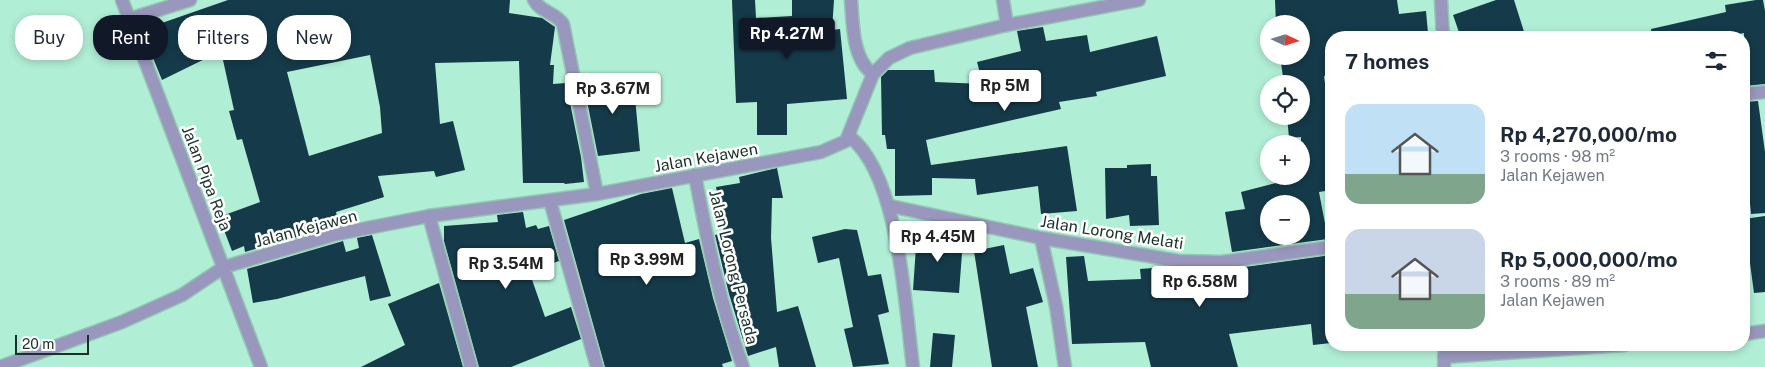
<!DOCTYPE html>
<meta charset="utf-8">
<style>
:root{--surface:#fff;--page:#f6f6f7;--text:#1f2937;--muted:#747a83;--accent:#111827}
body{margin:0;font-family:"Public Sans",sans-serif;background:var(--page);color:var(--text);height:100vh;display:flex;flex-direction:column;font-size:19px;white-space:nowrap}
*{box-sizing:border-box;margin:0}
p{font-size:16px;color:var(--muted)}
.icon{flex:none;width:28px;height:28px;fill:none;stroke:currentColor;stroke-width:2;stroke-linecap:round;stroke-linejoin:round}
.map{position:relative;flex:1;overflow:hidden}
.sheet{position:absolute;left:1325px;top:31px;width:425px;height:320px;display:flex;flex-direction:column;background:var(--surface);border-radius:20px;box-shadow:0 2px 8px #0003}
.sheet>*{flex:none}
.banner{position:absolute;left:15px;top:15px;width:475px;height:45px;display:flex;gap:10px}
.needle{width:32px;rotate:94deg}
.controls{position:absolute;left:1260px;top:15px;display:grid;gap:10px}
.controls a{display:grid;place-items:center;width:50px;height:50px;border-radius:50%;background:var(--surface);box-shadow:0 2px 8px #0003;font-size:25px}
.scale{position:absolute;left:15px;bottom:12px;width:74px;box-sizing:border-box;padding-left:5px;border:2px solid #193228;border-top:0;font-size:14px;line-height:18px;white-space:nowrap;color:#193228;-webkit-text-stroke:4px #fff;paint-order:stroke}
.price{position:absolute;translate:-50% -42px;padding:0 11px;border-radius:5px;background:#fff;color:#222;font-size:16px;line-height:32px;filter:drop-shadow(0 1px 2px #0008)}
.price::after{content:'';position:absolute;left:50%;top:30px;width:15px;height:11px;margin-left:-8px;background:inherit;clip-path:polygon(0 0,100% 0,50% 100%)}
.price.current{background:var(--accent);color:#fff}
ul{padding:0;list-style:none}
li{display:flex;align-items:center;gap:15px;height:125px;padding:0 20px}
li span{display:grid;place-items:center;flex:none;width:140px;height:100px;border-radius:15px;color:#555}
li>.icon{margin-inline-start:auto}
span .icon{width:60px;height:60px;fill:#fffc;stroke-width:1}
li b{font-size:21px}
h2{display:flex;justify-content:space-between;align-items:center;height:60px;padding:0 20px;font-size:21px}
.pill{padding:0 18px;border-radius:20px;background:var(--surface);box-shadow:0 2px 8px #0003;font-size:18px;line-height:45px}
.pill.current{background:var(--accent);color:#fff}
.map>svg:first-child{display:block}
.building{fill:#153a49;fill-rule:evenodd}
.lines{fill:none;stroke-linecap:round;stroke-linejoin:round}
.minor-casing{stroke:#93c8b3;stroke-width:15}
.tertiary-casing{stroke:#93c8b3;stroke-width:15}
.minor{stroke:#9997bd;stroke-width:12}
.tertiary{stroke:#9997bd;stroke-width:12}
.labels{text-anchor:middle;stroke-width:5;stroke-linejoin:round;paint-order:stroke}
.street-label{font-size:16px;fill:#193228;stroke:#fff}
</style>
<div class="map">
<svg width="1765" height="367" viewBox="0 0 1765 367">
<rect width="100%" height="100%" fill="#b1eed6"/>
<path class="building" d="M228,0H510L509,13L542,18L555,27L550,65H554L553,84L566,83L581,157L584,182L565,184L564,183H523L519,61L435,63L440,124L453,121L465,170L436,177L434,171L378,176L384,197L336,212L339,225L245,252L244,246L232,251L219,217L260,202L242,139L237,140L229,111L234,110L221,51L162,80L151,53L166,46L159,24ZM370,55L380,107L382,133L309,156L287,72Z
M732,0H755L756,18L792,16V0H834L832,30L840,29L847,99L787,104V135H757V102L736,103Z
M1275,0H1397L1399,14L1426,11L1428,33H1421V38H1331V75L1324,76L1331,130V190L1319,192L1328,239L1232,252L1225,212L1245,209L1241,192L1288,180L1287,176H1301V137L1289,138L1287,116H1301V84H1284L1280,56H1301V24H1276ZM1269,204H1301V236H1269Z
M1496,0H1514L1526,38H1461L1453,15Z
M1756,0H1763L1765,11V84L1744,86L1747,85L1744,65V33L1730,36V33L1708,38H1652L1651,29L1726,12L1725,5Z
M1043,27L1046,41L1087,35L1090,52L1157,36L1166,76L1096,92L1097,96L1059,102L1061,109L926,140L931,165L1067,146L1077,211L1041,214L1038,186L977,195L975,179L932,178V195L895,196V149H887L885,135H882L881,77L888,70H934L935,82L983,84L977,62L1021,51L1017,31Z
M633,76L640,151L598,156L583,81Z
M1758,101L1765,152V213L1751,214L1744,141V102Z
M1151,164V176H1157L1159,225L1130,226L1129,215L1106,219L1105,168H1127V165Z
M777,168L783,198H772L771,238L777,312L798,306L816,367H779L776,347L748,356L729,294L715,235L724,233L716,187L740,183L739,177Z
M672,188L685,243L699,239L713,298L732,361L722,364L723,367H605L564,220L641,194Z
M523,212L526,228L536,225L538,229L549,226L559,261L529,271L545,317L571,307L581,339L511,367H479L444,241V226L498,222L497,215Z
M1765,216V292L1754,293L1744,219Z
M845,229L857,230L868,276L881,274L889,312L878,315L889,364L853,367L844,329L853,327L839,258L818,263L812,237Z
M917,233L960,236L959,253H962L959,293L913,290Z
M372,235L391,296L370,301L365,276L277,299L253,303L247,269L343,241L346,252L359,248L357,238Z
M1004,245L1010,274L1033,268L1043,302L1026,307L1038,367H992L974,251Z
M1331,255V343L1313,345L1311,324L1229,334L1238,367H1151L1145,342L1072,344L1066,257L1084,256L1088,281L1141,279L1140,269L1166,267L1167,272L1223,270Z
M439,283L463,367H361L405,345L388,304Z
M933,333L955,335L952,367H930Z"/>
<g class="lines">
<g class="minor-casing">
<path id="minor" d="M534,0C540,12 556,13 563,24L597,194
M851,0C853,24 852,59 873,74
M1003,0L1007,25
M129,19L190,0
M1744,94L1765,92
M850,137C899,175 905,306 913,367
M695,175C707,240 720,305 743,367
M550,201L597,367
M890,206L1041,238L1179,261L1222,262L1331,247
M429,216L471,367
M1041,238L1056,306L1065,367
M1744,334L1765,331
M1444,357L1624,345
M0,367L122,322L182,295L224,267"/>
</g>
<g class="tertiary-casing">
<path id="tertiary" d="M122,0L261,367
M1441,0L1443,38
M224,267L337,234L429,216L597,194L821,152L846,141L873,74L889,58L910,48L1007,25L1139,0
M1444,367L1445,345"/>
</g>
<use href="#minor" class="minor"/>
<use href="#tertiary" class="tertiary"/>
</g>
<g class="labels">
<g class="street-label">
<text transform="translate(706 157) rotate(-10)" y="6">Jalan Kejawen</text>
<text transform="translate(207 178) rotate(69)" y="6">Jalan Pipa Reja</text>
<text transform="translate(306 228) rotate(-15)" y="6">Jalan Kejawen</text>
<text transform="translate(1112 232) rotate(9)" y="6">Jalan Lorong Melati</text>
<text transform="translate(734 267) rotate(76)" y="6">Jalan Lorong Persada</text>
</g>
</g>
</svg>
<div class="controls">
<a><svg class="needle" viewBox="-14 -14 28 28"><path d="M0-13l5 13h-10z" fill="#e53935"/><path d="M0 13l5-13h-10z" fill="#747a83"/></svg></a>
<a><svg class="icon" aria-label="locate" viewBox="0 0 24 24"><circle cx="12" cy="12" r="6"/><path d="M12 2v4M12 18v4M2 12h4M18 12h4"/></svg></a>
<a>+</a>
<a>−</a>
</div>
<div class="scale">20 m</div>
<b class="price current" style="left:787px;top:60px">Rp 4.27M</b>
<b class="price" style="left:1005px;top:112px">Rp 5M</b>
<b class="price" style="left:613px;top:115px">Rp 3.67M</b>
<b class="price" style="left:938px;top:263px">Rp 4.45M</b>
<b class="price" style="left:647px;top:286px">Rp 3.99M</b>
<b class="price" style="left:506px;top:290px">Rp 3.54M</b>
<b class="price" style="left:1200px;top:308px">Rp 6.58M</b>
<div class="banner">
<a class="pill">Buy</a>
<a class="pill current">Rent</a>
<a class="pill">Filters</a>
<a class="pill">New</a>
</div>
<section class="sheet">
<h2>7 homes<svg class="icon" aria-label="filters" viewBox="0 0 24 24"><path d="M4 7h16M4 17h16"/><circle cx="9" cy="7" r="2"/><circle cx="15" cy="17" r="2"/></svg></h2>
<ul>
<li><span style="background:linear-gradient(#bfe0f5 70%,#7fa58c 0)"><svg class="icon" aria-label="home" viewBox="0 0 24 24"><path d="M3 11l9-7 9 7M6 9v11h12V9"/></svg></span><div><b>Rp 4,270,000/mo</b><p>3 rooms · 98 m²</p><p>Jalan Kejawen</p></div></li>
<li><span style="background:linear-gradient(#c9d6e8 65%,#7fa58c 0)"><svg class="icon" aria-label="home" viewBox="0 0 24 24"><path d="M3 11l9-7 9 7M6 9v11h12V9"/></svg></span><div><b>Rp 5,000,000/mo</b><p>3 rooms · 89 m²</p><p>Jalan Kejawen</p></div></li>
</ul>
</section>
</div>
